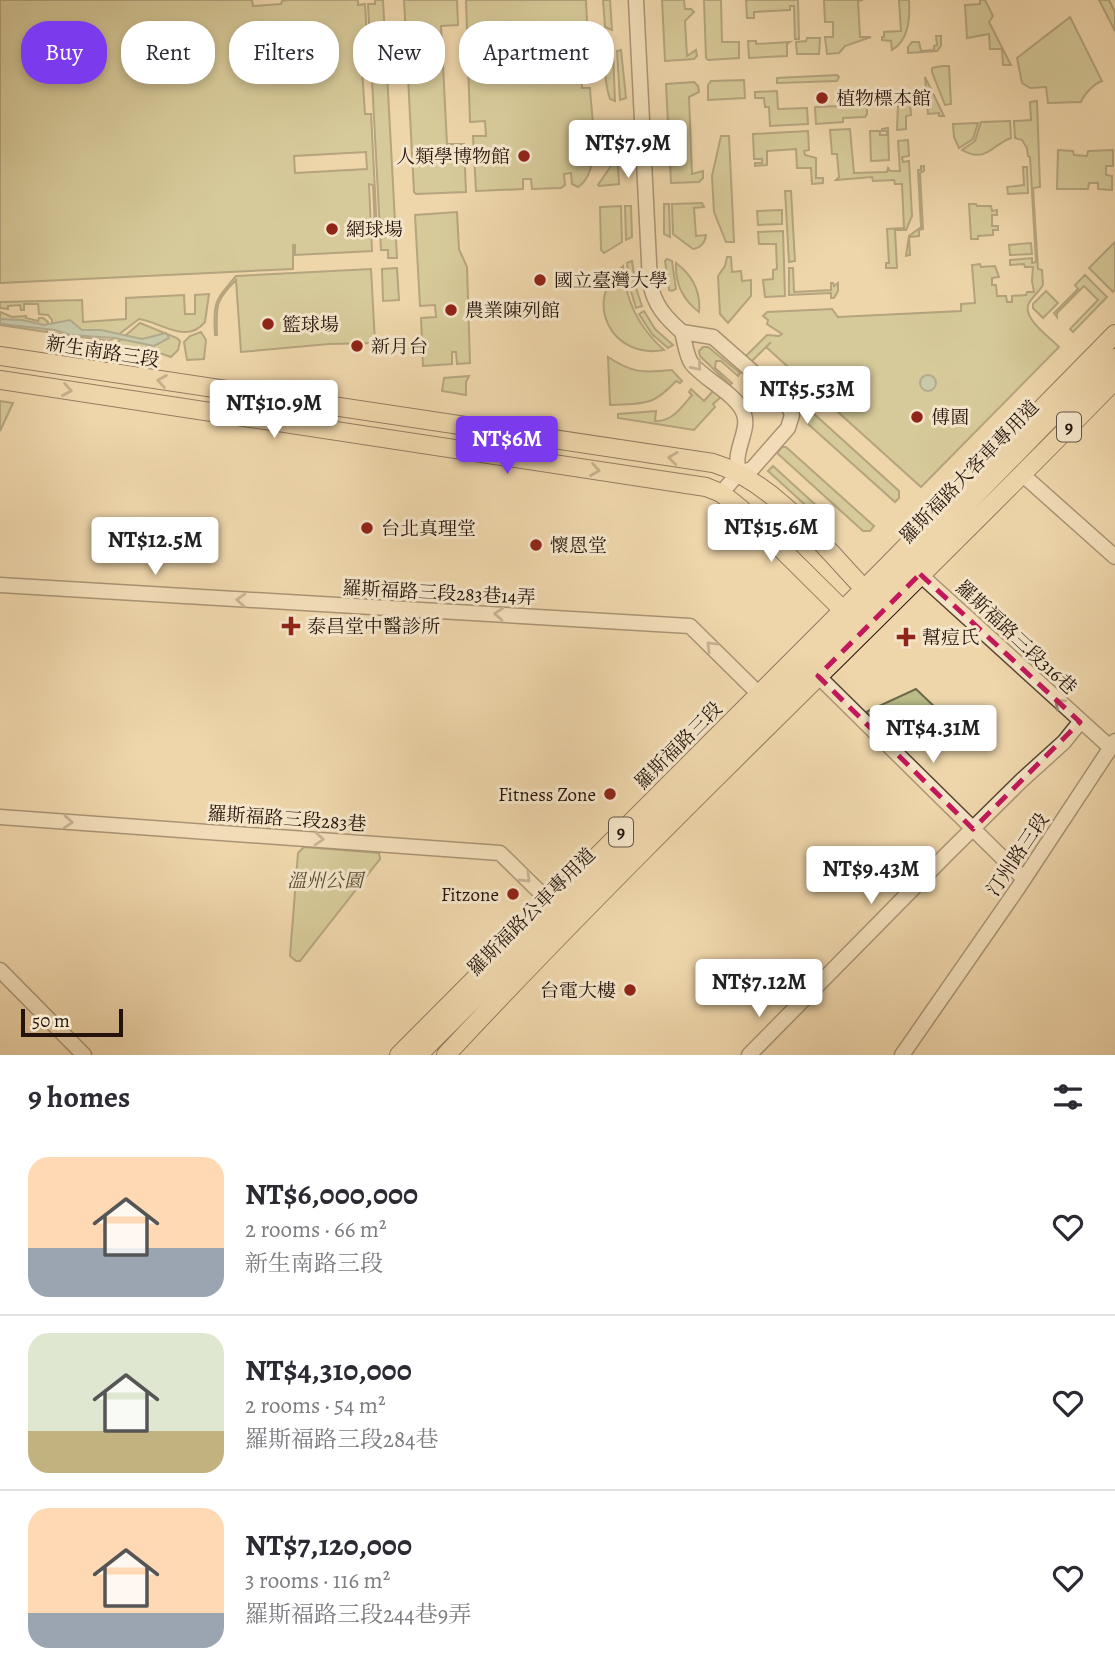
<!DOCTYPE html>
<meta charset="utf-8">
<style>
:root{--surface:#fff;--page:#f7f7f7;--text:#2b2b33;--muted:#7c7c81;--line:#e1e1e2;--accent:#7c3aed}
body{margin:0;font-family:Alegreya,"Noto Serif TC",serif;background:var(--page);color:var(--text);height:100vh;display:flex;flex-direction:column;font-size:26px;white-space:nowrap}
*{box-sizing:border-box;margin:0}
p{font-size:23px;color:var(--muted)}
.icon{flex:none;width:38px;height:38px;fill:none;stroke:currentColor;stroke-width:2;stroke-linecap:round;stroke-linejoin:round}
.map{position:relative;height:1055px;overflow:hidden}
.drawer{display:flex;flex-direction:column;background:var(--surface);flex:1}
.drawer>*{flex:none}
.guide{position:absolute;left:21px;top:21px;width:700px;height:63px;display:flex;gap:14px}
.scale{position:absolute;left:21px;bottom:18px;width:102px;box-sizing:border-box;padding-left:7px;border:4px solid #24130b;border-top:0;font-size:19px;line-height:24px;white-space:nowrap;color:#24130b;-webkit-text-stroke:5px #f4e4c8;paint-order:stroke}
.price{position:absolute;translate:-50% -60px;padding:0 16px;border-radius:7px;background:#fff;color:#222;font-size:23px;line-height:46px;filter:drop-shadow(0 2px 4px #0008)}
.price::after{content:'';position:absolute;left:50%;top:42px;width:21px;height:16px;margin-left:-10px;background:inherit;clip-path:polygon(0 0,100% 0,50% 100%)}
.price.active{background:var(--accent);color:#fff}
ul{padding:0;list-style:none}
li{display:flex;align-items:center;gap:21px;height:175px;padding:0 28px}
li+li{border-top:2px solid var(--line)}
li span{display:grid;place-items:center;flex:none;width:196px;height:140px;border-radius:21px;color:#555}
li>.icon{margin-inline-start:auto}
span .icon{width:84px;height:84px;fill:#fffc;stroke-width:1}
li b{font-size:30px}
h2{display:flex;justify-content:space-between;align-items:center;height:84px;padding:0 28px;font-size:30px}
.chip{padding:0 24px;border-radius:28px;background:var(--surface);box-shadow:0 4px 10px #0003;font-size:24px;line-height:63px}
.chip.active{background:var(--accent);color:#fff}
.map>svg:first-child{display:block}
.green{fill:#babd87;stroke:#6f6849;stroke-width:2;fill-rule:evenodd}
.water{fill:#99b9ab;stroke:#6a776b;stroke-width:2}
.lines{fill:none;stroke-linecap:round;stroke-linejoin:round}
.minor-casing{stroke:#564433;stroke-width:17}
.major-casing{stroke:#24130b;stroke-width:20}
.minor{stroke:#f4e4c8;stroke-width:14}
.major{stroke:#eed6aa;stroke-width:18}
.oneway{stroke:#968673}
.oneway2{stroke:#937e62}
.marked{fill:none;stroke:#c2185b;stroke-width:5;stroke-dasharray:14 9;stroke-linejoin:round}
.poi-dot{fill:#8f2418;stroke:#f4e4c8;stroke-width:2.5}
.labels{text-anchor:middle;stroke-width:6;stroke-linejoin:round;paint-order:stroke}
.shield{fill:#f4e4c8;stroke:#625244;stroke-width:2}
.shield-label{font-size:18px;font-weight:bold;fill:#24130b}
.poi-label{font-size:19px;fill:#24130b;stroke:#f4e4c8;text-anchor:start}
.street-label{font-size:19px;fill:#24130b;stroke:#f4e4c8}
.park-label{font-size:19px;font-style:italic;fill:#584e36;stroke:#f4e4c8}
</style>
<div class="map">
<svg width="1115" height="1055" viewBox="0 0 1115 1055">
<rect width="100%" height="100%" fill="#eed6aa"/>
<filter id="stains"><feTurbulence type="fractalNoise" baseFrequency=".00286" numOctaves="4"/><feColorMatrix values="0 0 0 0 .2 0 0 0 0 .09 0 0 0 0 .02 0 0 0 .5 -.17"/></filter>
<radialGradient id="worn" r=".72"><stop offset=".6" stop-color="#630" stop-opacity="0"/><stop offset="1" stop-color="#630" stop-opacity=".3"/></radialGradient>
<path class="green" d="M0,0H252L253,6L281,4L282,1L288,0H358V5L365,4L367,39L360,40L365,114H371L377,231H375L373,185L369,184L372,251L295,255V245H293V269L0,283ZM366,152L367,169L295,173L294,156Z
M375,0H383L397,258H388V250H381L368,4H375Z
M404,0H457L458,25L441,26L447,144H464L466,192L416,194L414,192Z
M466,0H586L589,66L581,67L582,88H590C591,115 603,171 578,187L572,184L571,173L564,174L565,185L561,188L532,189L531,179H523V189L476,191L473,136H486L485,121L470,122Z
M603,0H610L612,30L605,27Z
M662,0H684L685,9H691L694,12L685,21L687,56L696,50L697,56L694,59L665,61Z
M704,0H721L722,42H739V58L708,60L706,58Z
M746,0H798L799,39H795L794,6H790V10L754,12V18H747Z
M824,0H863L858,1L860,37H871L845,46L839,53L827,54L825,37H833V22H825Z
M899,0H909C910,18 909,40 892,50L891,41L882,40V37H884V32L901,31Z
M980,0H985L993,16L989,22L1011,65H1003L1002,49H990L989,34L967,38L965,5L980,4Z
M1099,0H1109L1115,12V31Z
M1070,17L1102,81C1095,83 1084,94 1081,102L1048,103L1046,87L1030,88L1022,83L1017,58Z
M936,36H941V46L937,51L908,53V47L912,42H919L921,51L934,50V46L937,45Z
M807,38H820L819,54H797L796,42L806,41Z
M748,41H756V44L790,42L787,44V56L749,58Z
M621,50L626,98L620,100L617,51Z
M613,51L615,101L610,99C605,84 604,67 608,53Z
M942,66H949L951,104L945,105L932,72V68Z
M837,75L839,77L837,81L777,83V78Z
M925,77L944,116H939V113L928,114Z
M744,80L745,98L708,100V85L711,81Z
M694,82L698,86L699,92L689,97L692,174L703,171V178L699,182L671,183L666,84Z
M777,91L778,109L807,108L808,124L770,126L769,107H765L764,98H755V92Z
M1037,101L1040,187L1033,188L1038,269L1042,270L1043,285C1039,292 1033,296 1029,303C1021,318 1050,337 1059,347L921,487L766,347L771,342L750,363L744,358L767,335L779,336L782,334L767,324L768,320L763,316L767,312L832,309L838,317L961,311V304L975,303L972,265L980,264L981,267L995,266L999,277L992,278V285H996L997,296H1006L1007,302H1012V296L1026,295L1027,292H1034L1032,281L1033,267H1025L1024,264L1010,265V260L1032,258V263L1036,262L1030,157L1028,156L1027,148L1022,140L1015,138L1014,121L1031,120L1030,102Z
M910,103L911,115L906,116V129L897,130L898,104Z
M867,105V114L865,117L843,118V122L816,124L815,107Z
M612,121H616L619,184L599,186L598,185L611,166L609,125Z
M1010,121L1011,138C993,144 986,164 962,150L975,141L981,122Z
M978,123L973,139L959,148L954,137L953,124Z
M888,128L889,160L871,161L870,131H880V135H887V131H882V129Z
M850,129L854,173L887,172L888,168L890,171H900L898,141L908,140L909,156L902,157L903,162L909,161L912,216L906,230H895L897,268H886V263H889L887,229L904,228L902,184H895L894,180L873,181L872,177L836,180L839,177L837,154H832L830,130Z
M808,131L809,150L804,151L805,155L816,158V178H823V183L812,184L811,168H797L796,149L767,151V165L755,166V163H762V159H754L753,134Z
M721,136H729L734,242H726L714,212L712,176Z
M1058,150L1073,151L1074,155L1087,156L1088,151L1113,150V166H1106V175L1112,176V190L1098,189V183H1089L1088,189H1057Z
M921,166H924V171L920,173L923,229L919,230V236L909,237L910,255L906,256L909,236L921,227L918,170H921Z
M1023,167H1027L1028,193L1008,194L1007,187L1024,185Z
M785,191H791L795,261L789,262Z
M702,203L704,207L694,208L696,236L706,235C705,243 700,248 693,249L673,234L672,204Z
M664,204H669L670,237L664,234Z
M969,204H976L977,206H991L992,211L997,210V215H992V226H998V230H993V235L978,236V239H971Z
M621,206L622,242L604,253L601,250L600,207Z
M625,206H631L632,237L626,240Z
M782,210V224L758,225L757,211Z
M457,212L459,249L467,267L470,363L457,364L456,352H452V364L423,366L421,318L436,317L435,305L420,306L415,215Z
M783,231L785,296L765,297L763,280L773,279V270L777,269L776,244H759L758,232Z
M1115,242V289L1113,292L1089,268Z
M1031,243L1032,254L1010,255L1009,245Z
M727,257H731L732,272L741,271L742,281L751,280V296L728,323L720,314L718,276L725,266Z
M667,259L672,261L676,289L672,291L669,290L665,261Z
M632,261L636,288L642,306L636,308L630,288L627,263Z
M676,263C692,275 701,291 699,312C683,300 675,283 676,263Z
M623,266C625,300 638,327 664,350C611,360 582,300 623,266Z
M397,268L399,300L383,301L382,269Z
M789,268H793L794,292L831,290V283H833L834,286L838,283V291L834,298H831V293L789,295Z
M371,269L375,343L329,344L241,352L236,280C215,301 216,306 217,335H215C213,301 215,301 236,276Z
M1085,275L1107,297L1073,332L1070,329L1098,300L1084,286L1057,313V317L1054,313L1078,289L1075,285Z
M1046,291L1058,303L1043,318L1033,308V304Z
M209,294L205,322C186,345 161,322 139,319L110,341L52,333V320L48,315L39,314L38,304H24V310H21L20,305L8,306V309L0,308V302L82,300L83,322L126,319V298L184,295L185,314H195V295Z
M644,311L655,329L673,345L668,348L652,334L639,314Z
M0,312L12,317L26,316V318L38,321L39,318H43L48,322L47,332L0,325Z
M140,323L177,338L180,341L178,350L171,357L157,352L156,354L138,350L132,351V349L128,350L118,346L117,348H111Z
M201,332L206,340L204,359L187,360L184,342L190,336Z
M703,347H708L740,373L738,376L721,361H716L715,368L732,383L730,385L700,356L699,351Z
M608,357C632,373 643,373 672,370L682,381L680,383L676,381C652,407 644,403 610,405Z
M469,376L466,382V395L442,391L444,378Z
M691,389L704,401L714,390L721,397L713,404L715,407L694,430L618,418V414L656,411L655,421C672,422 682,407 692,395L689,392Z
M0,401L13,403L0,431Z
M812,412L899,491V498L895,502L807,423V418Z
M782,447H786L874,526L870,531H863L777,453Z
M773,466L830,518L825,523L768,471Z
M916,689L941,713L904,750L866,712Z
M304,847L379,853L380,859L300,961H296L290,956L298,853Z"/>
<path class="water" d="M0,319L22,320L44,325L70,320L82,330H101L142,339L166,333L169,338L154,346L115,338L70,335L55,330L0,324Z
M920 383a8 8 0 1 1 16 0a8 8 0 1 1-16 0Z"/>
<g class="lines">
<g class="minor-casing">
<path id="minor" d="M636,0L650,282C654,305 665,317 682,332
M682,332L713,337L787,402L792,415L788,428L752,469L739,473L721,493
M682,332C685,342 686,356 692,364C705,380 737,394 744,414C750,432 732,450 739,473
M1023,475L1115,557
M915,570L1111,748
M0,585L690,626L759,694
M818,676L1024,879
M0,817L500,853L551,903
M0,970L84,1055
M749,1055L947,854L1022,780L1064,742L1080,722
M902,1055L1018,888L1115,741"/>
</g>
<g class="major-casing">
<path id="major" d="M0,356L713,463C776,482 826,550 871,596
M0,380L706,487L721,493L740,508L850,617
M1069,407L1115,358
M399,1055L884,569L1115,334
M418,1055L920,552L1073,395
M446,1055C662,823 894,607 1115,380"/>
</g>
<use href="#minor" class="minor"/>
<use href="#major" class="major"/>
</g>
<defs><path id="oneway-chevron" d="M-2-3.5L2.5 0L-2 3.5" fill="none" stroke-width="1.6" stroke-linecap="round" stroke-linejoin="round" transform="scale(1.75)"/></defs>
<g class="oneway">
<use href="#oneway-chevron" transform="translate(697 366) rotate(49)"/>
<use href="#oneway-chevron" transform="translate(241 600) rotate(-177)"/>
<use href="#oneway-chevron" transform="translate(499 614) rotate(-176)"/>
<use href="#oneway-chevron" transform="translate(711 646) rotate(-135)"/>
<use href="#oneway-chevron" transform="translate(1059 703) rotate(-138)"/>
<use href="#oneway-chevron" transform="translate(68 822) rotate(4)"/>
<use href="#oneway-chevron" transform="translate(319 839) rotate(4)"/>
<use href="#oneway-chevron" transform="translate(526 878) rotate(45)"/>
</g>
<g class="oneway2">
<use href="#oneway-chevron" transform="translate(162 381) rotate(-171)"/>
<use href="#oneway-chevron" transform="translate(67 390) rotate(9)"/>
<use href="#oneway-chevron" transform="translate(673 458) rotate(-173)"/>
<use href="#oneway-chevron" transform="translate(595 470) rotate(9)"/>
</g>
<path d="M0 0H1115V1055H0ZM920,574L1080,722L973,829L818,676Z" fill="#eed6aa" fill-opacity=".55" fill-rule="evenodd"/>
<path class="marked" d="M920,574L1080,722L973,829L818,676Z"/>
<g class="poi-dot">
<circle cx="822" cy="98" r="7"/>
<circle cx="524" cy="156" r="7"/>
<circle cx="332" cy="229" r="7"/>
<circle cx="540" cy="280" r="7"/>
<circle cx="451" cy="310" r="7"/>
<circle cx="268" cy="324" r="7"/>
<circle cx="357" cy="346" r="7"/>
<circle cx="917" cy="417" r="7"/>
<circle cx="367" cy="528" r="7"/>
<circle cx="536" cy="545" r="7"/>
<path d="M287.5 615.5h7v7h7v7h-7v7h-7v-7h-7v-7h7z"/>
<path d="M902.5 626.5h7v7h7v7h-7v7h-7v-7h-7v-7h7z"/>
<circle cx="610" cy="794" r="7"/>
<circle cx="513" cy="894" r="7"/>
<circle cx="630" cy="990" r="7"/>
</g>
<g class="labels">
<g class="shield">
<rect x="1057" y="412.5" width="24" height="29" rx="5"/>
<rect x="609" y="817.5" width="24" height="29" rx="5"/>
</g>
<g class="shield-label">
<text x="1069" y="433">9</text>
<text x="621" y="838">9</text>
</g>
<g class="poi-label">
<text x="836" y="105">植物標本館</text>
<text x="510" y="163" text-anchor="end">人類學博物館</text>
<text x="346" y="236">網球場</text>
<text x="554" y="287">國立臺灣大學</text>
<text x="465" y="317">農業陳列館</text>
<text x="282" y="331">籃球場</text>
<text x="371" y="353">新月台</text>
<text x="931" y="424">傅園</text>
<text x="381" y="535">台北真理堂</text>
<text x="550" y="552">懷恩堂</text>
<text x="307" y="633">泰昌堂中醫診所</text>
<text x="922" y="644">幫痘氏</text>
<text x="596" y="801" text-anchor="end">Fitness Zone</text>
<text x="499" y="901" text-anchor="end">Fitzone</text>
<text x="616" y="997" text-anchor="end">台電大樓</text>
</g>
<g class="street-label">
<text transform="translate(103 351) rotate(9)" y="7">新生南路三段</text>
<text transform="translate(969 471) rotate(-46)" y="7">羅斯福路大客車專用道</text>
<text transform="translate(439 592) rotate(3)" y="7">羅斯福路三段283巷14弄</text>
<text transform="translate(1017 637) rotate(43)" y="7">羅斯福路三段316巷</text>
<text transform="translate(678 745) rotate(-45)" y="7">羅斯福路三段</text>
<text transform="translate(287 818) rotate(4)" y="7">羅斯福路三段283巷</text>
<text transform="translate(1017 854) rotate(-56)" y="7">汀州路三段</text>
<text transform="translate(531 911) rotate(-45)" y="7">羅斯福路公車專用道</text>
</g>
<g class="park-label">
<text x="325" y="887">溫州公園</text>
</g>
</g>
<rect width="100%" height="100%" filter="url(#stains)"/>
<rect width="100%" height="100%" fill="url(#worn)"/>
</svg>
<div class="scale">50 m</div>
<b class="price" style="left:628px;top:180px">NT$7.9M</b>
<b class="price" style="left:807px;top:426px">NT$5.53M</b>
<b class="price" style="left:274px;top:440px">NT$10.9M</b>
<b class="price active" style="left:507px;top:476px">NT$6M</b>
<b class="price" style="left:771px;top:564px">NT$15.6M</b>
<b class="price" style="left:155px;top:577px">NT$12.5M</b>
<b class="price" style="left:933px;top:765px">NT$4.31M</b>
<b class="price" style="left:871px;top:906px">NT$9.43M</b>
<b class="price" style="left:759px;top:1019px">NT$7.12M</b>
<div class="guide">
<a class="chip active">Buy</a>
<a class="chip">Rent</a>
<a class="chip">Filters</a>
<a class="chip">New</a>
<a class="chip">Apartment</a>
</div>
</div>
<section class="drawer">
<h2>9 homes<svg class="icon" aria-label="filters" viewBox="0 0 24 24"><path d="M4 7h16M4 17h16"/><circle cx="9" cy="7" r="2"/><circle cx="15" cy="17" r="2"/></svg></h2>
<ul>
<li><span style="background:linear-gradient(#ffd9b3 65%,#9aa5b1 0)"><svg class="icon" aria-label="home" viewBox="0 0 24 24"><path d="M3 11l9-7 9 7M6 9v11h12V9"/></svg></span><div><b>NT$6,000,000</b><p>2 rooms · 66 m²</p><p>新生南路三段</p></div><svg class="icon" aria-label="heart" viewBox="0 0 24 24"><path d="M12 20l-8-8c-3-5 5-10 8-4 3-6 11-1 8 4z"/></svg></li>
<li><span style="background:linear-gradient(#dfe7d0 70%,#c2b280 0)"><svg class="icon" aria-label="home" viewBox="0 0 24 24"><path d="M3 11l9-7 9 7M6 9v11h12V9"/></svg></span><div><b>NT$4,310,000</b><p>2 rooms · 54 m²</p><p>羅斯福路三段284巷</p></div><svg class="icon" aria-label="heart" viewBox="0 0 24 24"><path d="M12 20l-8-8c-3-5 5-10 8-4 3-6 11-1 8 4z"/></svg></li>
<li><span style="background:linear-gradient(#ffd9b3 75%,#9aa5b1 0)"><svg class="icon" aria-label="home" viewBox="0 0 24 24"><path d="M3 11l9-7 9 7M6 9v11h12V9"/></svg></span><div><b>NT$7,120,000</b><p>3 rooms · 116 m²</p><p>羅斯福路三段244巷9弄</p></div><svg class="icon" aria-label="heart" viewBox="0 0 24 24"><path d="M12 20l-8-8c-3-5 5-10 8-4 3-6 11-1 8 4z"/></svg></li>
</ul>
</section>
